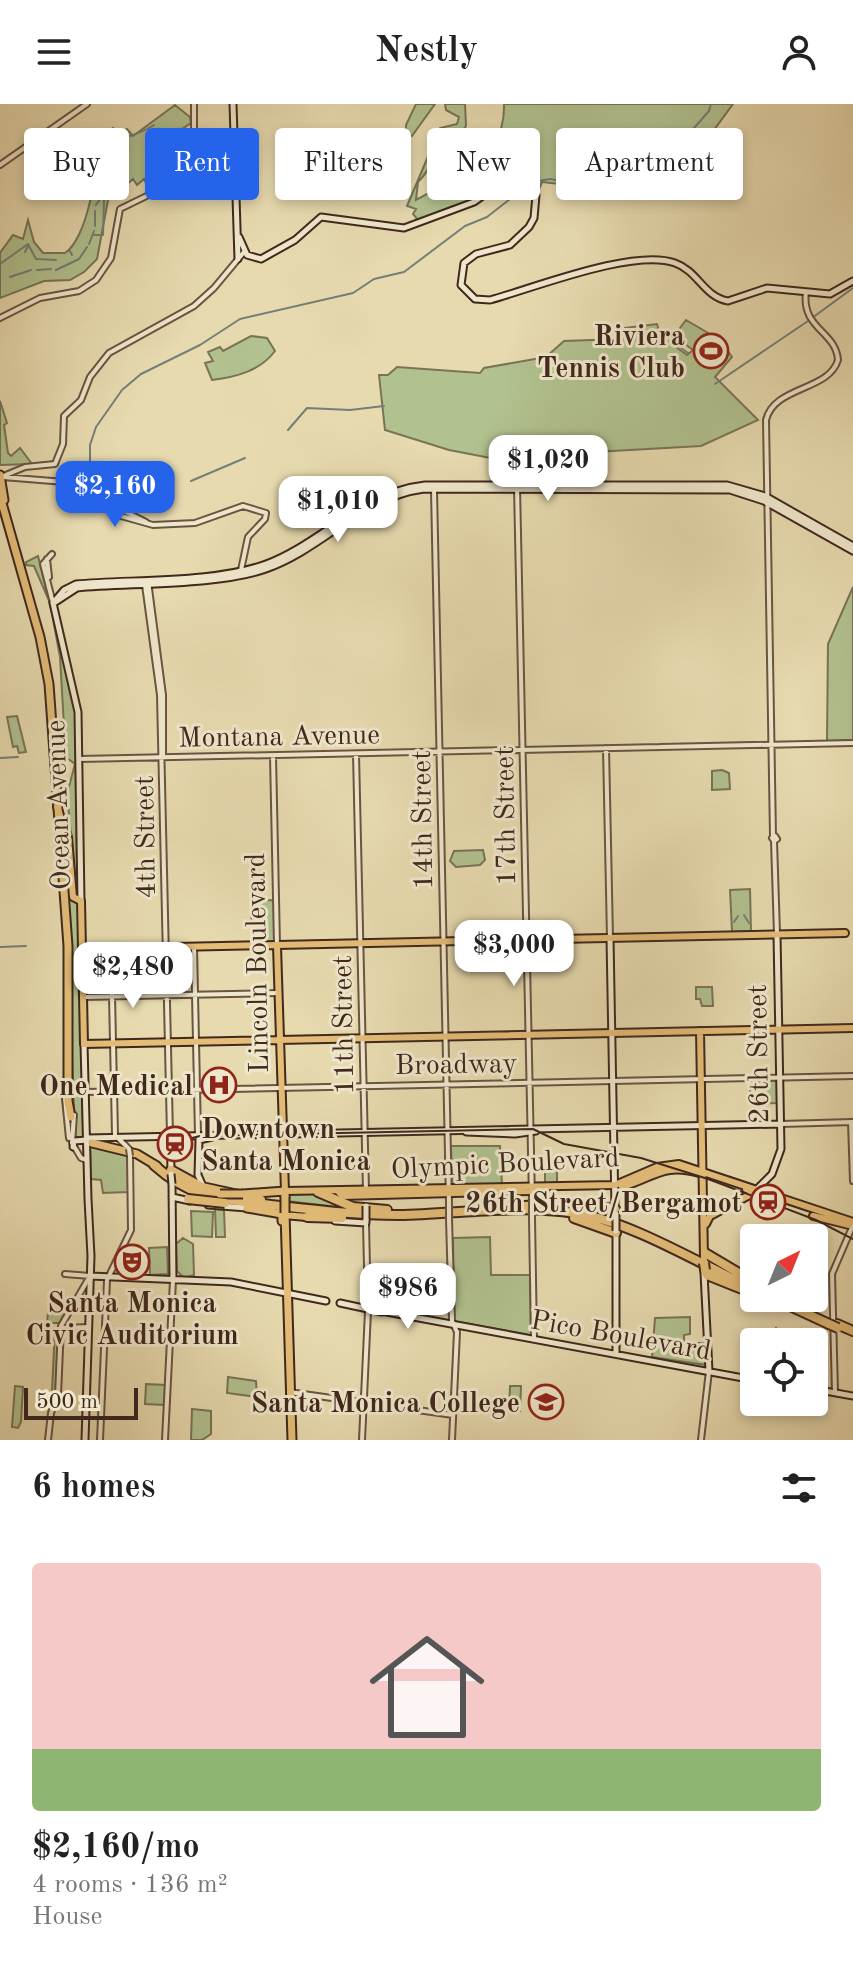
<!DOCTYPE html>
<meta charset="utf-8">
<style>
:root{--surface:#fff;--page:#f6f6f6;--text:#222;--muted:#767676;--accent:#2563eb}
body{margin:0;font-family:"Old Standard TT",serif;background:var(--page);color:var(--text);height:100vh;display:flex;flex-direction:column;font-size:30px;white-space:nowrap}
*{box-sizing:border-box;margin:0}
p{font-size:26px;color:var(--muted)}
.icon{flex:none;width:44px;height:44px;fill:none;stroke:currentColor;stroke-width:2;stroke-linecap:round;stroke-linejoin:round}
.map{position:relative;height:1336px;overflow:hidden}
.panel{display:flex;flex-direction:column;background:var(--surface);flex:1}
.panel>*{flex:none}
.guide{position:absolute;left:24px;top:24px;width:806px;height:72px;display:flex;gap:16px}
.needle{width:52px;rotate:43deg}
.tools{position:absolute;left:740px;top:1120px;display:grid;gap:16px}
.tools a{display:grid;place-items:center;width:88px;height:88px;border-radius:8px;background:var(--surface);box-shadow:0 4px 12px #0003;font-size:40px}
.scale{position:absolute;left:24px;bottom:20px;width:114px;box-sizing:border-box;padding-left:8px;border:4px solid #40281d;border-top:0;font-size:22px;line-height:28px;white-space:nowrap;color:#40281d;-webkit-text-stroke:6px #efe7cb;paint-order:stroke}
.price{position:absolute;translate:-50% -68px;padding:0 18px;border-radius:16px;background:#fff;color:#222;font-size:26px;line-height:52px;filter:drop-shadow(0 2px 4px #0008)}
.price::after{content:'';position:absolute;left:50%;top:48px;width:24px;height:18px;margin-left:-12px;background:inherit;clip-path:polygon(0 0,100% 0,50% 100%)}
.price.on{background:var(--accent);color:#fff}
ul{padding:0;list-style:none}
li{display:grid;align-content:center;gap:16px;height:424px;padding:0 32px}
li span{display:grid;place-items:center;height:248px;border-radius:8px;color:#555}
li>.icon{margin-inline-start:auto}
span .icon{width:144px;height:144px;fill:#fffc;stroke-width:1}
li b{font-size:34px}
h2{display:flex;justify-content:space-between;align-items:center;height:96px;padding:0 32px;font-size:34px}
.pill{padding:0 28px;border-radius:8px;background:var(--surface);box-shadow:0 4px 12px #0003;font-size:28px;line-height:72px}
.pill.on{background:var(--accent);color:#fff}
header{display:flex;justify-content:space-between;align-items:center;height:104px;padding:0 32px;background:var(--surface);font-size:36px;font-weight:600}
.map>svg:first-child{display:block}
.green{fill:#b1c18f;stroke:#787456;stroke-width:2}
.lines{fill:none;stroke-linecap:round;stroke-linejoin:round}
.stream{stroke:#757f78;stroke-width:2}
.trunk-tunnel{stroke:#c6b692;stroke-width:7;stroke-dasharray:7 3.5;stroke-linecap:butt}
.tertiary-casing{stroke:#6a5442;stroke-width:8}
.secondary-casing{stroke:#40281d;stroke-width:9}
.primary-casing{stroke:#40281d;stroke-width:10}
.trunk-casing{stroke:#40281d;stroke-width:11}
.motorway-casing{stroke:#40281d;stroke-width:12}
.tertiary{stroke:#efe7cb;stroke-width:4}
.secondary{stroke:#efe7cb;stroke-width:5}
.primary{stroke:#e4bd78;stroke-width:6}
.trunk{stroke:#e4bd78;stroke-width:7}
.motorway{stroke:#e4bd78;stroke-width:8}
.tram{stroke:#40281d;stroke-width:2}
.tertiary-bridge-casing{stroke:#6a5442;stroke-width:8;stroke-linecap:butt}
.secondary-bridge-casing{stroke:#40281d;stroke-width:9;stroke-linecap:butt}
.trunk-bridge-casing{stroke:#40281d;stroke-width:11;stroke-linecap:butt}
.motorway-bridge-casing{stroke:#40281d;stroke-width:12;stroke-linecap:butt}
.tertiary-bridge{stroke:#efe7cb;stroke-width:4}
.secondary-bridge{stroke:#efe7cb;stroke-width:5}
.trunk-bridge{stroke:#e4bd78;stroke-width:7}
.motorway-bridge{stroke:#e4bd78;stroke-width:8}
.labels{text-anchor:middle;stroke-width:6;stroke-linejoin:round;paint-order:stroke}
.poi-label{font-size:28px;font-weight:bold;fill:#40281d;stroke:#efe7cb;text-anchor:end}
.street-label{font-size:28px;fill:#40281d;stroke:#efe7cb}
</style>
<header><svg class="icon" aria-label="menu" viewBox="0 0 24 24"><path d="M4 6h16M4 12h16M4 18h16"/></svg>Nestly<svg class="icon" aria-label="person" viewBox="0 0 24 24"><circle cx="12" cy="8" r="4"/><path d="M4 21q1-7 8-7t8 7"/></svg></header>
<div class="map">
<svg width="853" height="1336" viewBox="0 0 853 1336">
<rect width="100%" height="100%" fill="#e7daaf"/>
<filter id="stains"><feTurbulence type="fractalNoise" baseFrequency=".0025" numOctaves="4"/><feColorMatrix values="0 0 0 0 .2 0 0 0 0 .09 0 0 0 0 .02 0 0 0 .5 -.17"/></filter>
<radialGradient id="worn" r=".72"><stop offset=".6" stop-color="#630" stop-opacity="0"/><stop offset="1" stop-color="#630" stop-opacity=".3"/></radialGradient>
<path class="green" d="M416,0H435L412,32L406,29V21Z
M445,0H465L466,22L459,31L446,32C435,47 432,65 418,78L416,96L438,84L455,88L464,84L462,72C489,65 505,26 504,0H733L695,52L683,57L673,32C654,24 641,30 623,35L620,45L625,60L610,68L602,65L594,68L596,84L542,78L537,90L529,74L513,70L473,96L418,116L413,110L416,105L407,102L440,24L457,20L459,13L446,6Z
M175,1L190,13L191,19L182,25C182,50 176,65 151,76L156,85L150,87L144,75L137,81L133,75L108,96L97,155L84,168L70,176L44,177L0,194V149L13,131L23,135L28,116L34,138L43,149H65C86,136 100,65 94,41L113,24L120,29L127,25L133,32Z
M686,216L720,236L732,253L715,273L758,316L701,342L559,350L516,359L449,346L385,326L379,271H388L397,263L480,269L484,264L546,253L564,237L620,235L625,224L657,220L659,227L674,236L672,240L687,251L693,246L674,232Z
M251,232L267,234L275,247C260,267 236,273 212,276L205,259L213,257L208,248L220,243L223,247Z
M0,297L7,319L4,321L8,349L11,352L20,344L32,360L0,361Z
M38,452L75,604L77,773H80L77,794L67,690L75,660L67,654L65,640L60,553L50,499L34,462L26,461V458Z
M853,483V636L827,637L828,540Z
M17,612L26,648L19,649L17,642L13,643L7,613Z
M722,666L729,669L730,685L712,686V667Z
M483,746L485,756L480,761L456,763L450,757L454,747Z
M64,757L71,795L79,801L83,1033H76L75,1027Z
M750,785L751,827L732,828L730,786Z
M274,796V838H252L251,797Z
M696,883H712L713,902H702L700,895H696Z
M756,976L777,977L778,999L750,1000V984Z
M90,1042L128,1051V1088L103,1089L101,1076L91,1075Z
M451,1042H500L502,1081L452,1083Z
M545,1058H557V1081H545Z
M290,1089L318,1090L346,1104L287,1097Z
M215,1105L224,1106L225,1133H216Z
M191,1107L213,1108L212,1133L192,1132Z
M490,1133L491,1171H530L531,1231L454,1217L453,1134Z
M183,1134L193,1140L194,1171L184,1174L177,1167L176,1140Z
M167,1143L168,1170L150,1171L149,1144Z
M49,1197L71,1200L59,1219H47Z
M690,1213V1230L684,1231V1239H704L706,1261L652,1253L655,1214Z
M55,1224H59L56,1288L52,1287Z
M776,1224L782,1230V1238H758L759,1228H774Z
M228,1273L256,1277L257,1293L227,1289Z
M146,1280L166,1281L165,1301L145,1300Z
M15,1282L23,1283L21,1318L18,1324L12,1323Z
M510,1282H521L520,1307H509Z
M192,1305L211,1307V1330L202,1336H191Z"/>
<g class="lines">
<path class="stream" d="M114,73L104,54L107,42C122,32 138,32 154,21
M121,73L109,54V46L126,35
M533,78L550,75L601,84L635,57L672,49L709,7L711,0
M96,101L110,80
M95,122V107
M93,131H103L104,95L119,90
M89,140L94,127
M70,147L72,151
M25,148L28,142
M0,160L28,140L36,155L56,156
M37,166L51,165
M56,166L79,155L87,143
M10,173L31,166
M812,214L853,184
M673,238L688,249
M715,280L808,217
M288,326L307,304L350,306L384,302
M81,377L90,367V341L96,323L122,286L141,270L200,241L240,215L353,189L374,175L404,168L465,122L487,113L528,81
M191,377L245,354
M0,654L18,653
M744,811L749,819
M734,818L738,812
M0,843L26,842"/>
<path class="trunk-tunnel" d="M71,1013L90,1038"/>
<g class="tertiary-casing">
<path id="tertiary" d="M0,61L87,0
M0,214L40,194L79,187L96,176L111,154L120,105L165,83L194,58V0
M1,373L25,363L55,360L63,340L64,312L81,296L90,273L109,249L194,202L214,184L244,148
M3,373L77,379L121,412L153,421L195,419L243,402L266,409L265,415L248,433L241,466
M517,382L532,1096
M434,386L449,1099
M94,392L146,418
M52,450L43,460L53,499
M47,455L49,473
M148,477L163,591V654
M145,481L160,591L170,1031
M660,643L853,639
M606,644L610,834
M356,650L366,1087
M273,652L277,841
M79,655L661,643
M775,732L777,735L774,737L772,734Z
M773,733L766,316C774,282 829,287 838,256C836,227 801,225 806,188
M774,737L777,830
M194,843L198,1031
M111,845L115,1031L129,1045
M83,893L278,889
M85,988L853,972
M65,995L69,1034
M74,1011L72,1039L81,1054L87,1056
M851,1018L853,1077
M781,1020L853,1018
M532,1114L534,1235
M449,1115L452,1217L457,1228L452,1336
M62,1224L89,1223
M289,1288L453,1311
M835,1289L832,1170L853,1121
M48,1336L51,1309L58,1291L61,1222L90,1172L65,1170
M100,1336L107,1176L131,1126L130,1052
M165,1336L173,1176
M362,1336L368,1207L366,1119
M701,1336L709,1267"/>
</g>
<g class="secondary-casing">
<path id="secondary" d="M233,0L238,155
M239,133L247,151L261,155L295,136L321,113L404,124L474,98L506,75L516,73L527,76L536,91L534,114L529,123L510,141L476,150L464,159L461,181L475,195L490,196C534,184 634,144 675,159C698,167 704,193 728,197L767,184L830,190L853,177
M53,499L64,486L76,480C132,475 214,479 266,460C322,439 362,388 425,381H727L765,392L853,442
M53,499L78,608L81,797
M54,499L77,484C130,479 218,482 266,465C323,445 362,393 424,385L730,386L764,397L853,447
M610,834L615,1105
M84,940L88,1095
M466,1028L515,1030L536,1027
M170,1032L171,1065
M87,1034L781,1020
M199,1036L212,1033
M199,1036L198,1071L202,1080
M73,1043L74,1037L87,1036
M172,1080L173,1176
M755,1087L772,1070L781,1045L777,831
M172,1093L190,1097
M208,1101L247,1104
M335,1117L366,1119V1115
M616,1128V1250
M704,1169L709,1267
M90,1172L231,1178L326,1197
M340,1199L382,1208
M381,1207L754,1276
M814,1285L853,1292
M85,1336L91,1152L88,1095"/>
</g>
<g class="primary-casing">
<path id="primary" d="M57,703L68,733L73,793L81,797L84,940L853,924
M510,836L845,829
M277,842L285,1087L615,1081L657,1063L679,1060L853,1118
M82,845L511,836
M700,927L704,1154
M622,1083C656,1073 663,1058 702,1070
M746,1085L781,1098
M338,1087L342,1092L531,1087
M283,1111L307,1113
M813,1112L849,1121
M706,1120L710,1112L755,1088"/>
</g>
<g class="trunk-casing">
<path id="trunk" d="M0,371L4,396
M0,392L40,533L49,580L68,842V997L71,1013
M92,1039L137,1050L157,1062
M243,1090L285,1087V1093
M247,1104L282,1110V1117
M285,1109L292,1336"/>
</g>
<g class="motorway-casing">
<path id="motorway" d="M154,1061C193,1096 222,1095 271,1101C314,1106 356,1111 399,1111C456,1110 518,1100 575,1109C630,1117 702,1161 754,1185
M171,1066L202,1083L261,1096
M318,1088L353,1103L387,1106
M511,1103L566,1099L615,1105
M307,1113L342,1114
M574,1114L616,1129
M705,1149L754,1178
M705,1166L707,1171L742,1185
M773,1194L829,1220
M837,1220L853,1227"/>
</g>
<use href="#tertiary" class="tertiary"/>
<use href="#secondary" class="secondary"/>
<use href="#primary" class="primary"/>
<use href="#trunk" class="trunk"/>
<use href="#motorway" class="motorway"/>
<path class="tram" d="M176,1038L200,1032L533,1025L564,1040L641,1054L708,1075L816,1116L853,1135"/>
<g class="tertiary-bridge-casing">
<path id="tertiary-bridge" d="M129,1045L130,1052
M532,1096V1114
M449,1099V1115"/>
</g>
<g class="secondary-bridge-casing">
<path id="secondary-bridge" d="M171,1070L172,1080
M366,1102V1115
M616,1110V1127"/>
</g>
<g class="trunk-bridge-casing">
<path id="trunk-bridge" d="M220,1090H243
M285,1093V1109"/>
</g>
<g class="motorway-bridge-casing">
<path id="motorway-bridge" d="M188,1095L225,1099
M704,1159L705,1166
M829,1220L838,1224"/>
</g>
<use href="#tertiary-bridge" class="tertiary-bridge"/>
<use href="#secondary-bridge" class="secondary-bridge"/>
<use href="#trunk-bridge" class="trunk-bridge"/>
<use href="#motorway-bridge" class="motorway-bridge"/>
</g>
<defs>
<g id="stadium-ring" transform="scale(1.8)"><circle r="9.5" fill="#efe7cb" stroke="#8f2418" stroke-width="1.5"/><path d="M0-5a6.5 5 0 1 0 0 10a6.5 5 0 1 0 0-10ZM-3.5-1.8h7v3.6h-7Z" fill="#8f2418"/></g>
<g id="hospital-ring" transform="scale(1.8)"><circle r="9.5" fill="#efe7cb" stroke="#8f2418" stroke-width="1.5"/><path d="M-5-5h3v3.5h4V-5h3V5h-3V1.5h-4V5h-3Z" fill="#8f2418"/></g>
<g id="station-ring" transform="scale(1.8)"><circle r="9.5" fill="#efe7cb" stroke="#8f2418" stroke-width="1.5"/><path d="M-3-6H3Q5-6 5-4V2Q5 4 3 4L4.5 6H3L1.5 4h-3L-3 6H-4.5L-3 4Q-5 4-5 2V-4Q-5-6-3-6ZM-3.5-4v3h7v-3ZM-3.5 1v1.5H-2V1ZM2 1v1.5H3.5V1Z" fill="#8f2418"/></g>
<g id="theatre-ring" transform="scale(1.8)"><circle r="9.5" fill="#efe7cb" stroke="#8f2418" stroke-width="1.5"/><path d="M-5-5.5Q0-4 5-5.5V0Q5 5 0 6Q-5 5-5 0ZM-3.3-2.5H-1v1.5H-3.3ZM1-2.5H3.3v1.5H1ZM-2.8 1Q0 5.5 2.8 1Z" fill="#8f2418"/></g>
<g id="university-ring" transform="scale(1.8)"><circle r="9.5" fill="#efe7cb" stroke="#8f2418" stroke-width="1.5"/><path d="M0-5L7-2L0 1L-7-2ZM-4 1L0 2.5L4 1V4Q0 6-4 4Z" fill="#8f2418"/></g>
</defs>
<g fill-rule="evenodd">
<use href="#stadium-ring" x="711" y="247"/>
<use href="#hospital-ring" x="219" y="981"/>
<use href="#station-ring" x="175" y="1040"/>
<use href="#station-ring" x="768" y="1098"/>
<use href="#theatre-ring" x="132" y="1158"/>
<use href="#university-ring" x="546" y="1298"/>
</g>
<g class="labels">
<g class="poi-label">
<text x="685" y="241">Riviera<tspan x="685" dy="32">Tennis Club</tspan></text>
<text x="193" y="991">One Medical</text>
<text x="201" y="1034" text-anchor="start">Downtown<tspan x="201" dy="32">Santa Monica</tspan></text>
<text x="742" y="1108">26th Street/Bergamot</text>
<text x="132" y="1208" text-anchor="middle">Santa Monica<tspan x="132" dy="32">Civic Auditorium</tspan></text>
<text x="520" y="1308">Santa Monica College</text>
</g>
<g class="street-label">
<text transform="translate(279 631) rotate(-1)" y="10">Montana Avenue</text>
<text transform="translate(57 701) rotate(-92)" y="10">Ocean Avenue</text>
<text transform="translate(504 712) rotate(-91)" y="10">17th Street</text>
<text transform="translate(421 716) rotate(-91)" y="10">14th Street</text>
<text transform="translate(144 733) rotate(-91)" y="10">4th Street</text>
<text transform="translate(256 859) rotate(-91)" y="10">Lincoln Boulevard</text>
<text transform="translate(342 921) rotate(-91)" y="10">11th Street</text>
<text transform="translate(757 950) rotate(-91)" y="10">26th Street</text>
<text transform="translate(456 959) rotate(-1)" y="10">Broadway</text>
<text transform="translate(505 1058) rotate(-3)" y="10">Olympic Boulevard</text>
<text transform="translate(621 1230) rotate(10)" y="10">Pico Boulevard</text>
</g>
</g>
<rect width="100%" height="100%" filter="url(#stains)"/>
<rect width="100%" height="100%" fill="url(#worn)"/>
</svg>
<div class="tools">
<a><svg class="needle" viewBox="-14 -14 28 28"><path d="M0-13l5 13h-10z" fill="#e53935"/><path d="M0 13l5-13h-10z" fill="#767676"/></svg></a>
<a><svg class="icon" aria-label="locate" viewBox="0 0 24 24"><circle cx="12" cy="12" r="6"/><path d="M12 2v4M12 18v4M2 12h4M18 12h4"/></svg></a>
</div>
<div class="scale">500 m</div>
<b class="price" style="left:548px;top:399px">$1,020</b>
<b class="price on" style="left:115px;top:425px">$2,160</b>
<b class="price" style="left:338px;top:440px">$1,010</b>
<b class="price" style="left:514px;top:884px">$3,000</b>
<b class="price" style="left:133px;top:906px">$2,480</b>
<b class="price" style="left:408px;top:1227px">$986</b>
<div class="guide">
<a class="pill">Buy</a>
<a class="pill on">Rent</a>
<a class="pill">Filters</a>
<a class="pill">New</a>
<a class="pill">Apartment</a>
</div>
</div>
<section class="panel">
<h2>6 homes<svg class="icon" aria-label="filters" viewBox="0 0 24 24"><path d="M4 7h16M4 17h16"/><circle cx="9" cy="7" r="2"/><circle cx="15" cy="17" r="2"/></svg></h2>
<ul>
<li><span style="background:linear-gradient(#f6c9c9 75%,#8fb573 0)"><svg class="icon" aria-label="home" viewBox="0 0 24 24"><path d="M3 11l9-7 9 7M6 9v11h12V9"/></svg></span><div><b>$2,160/mo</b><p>4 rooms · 136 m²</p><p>House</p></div></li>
</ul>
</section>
